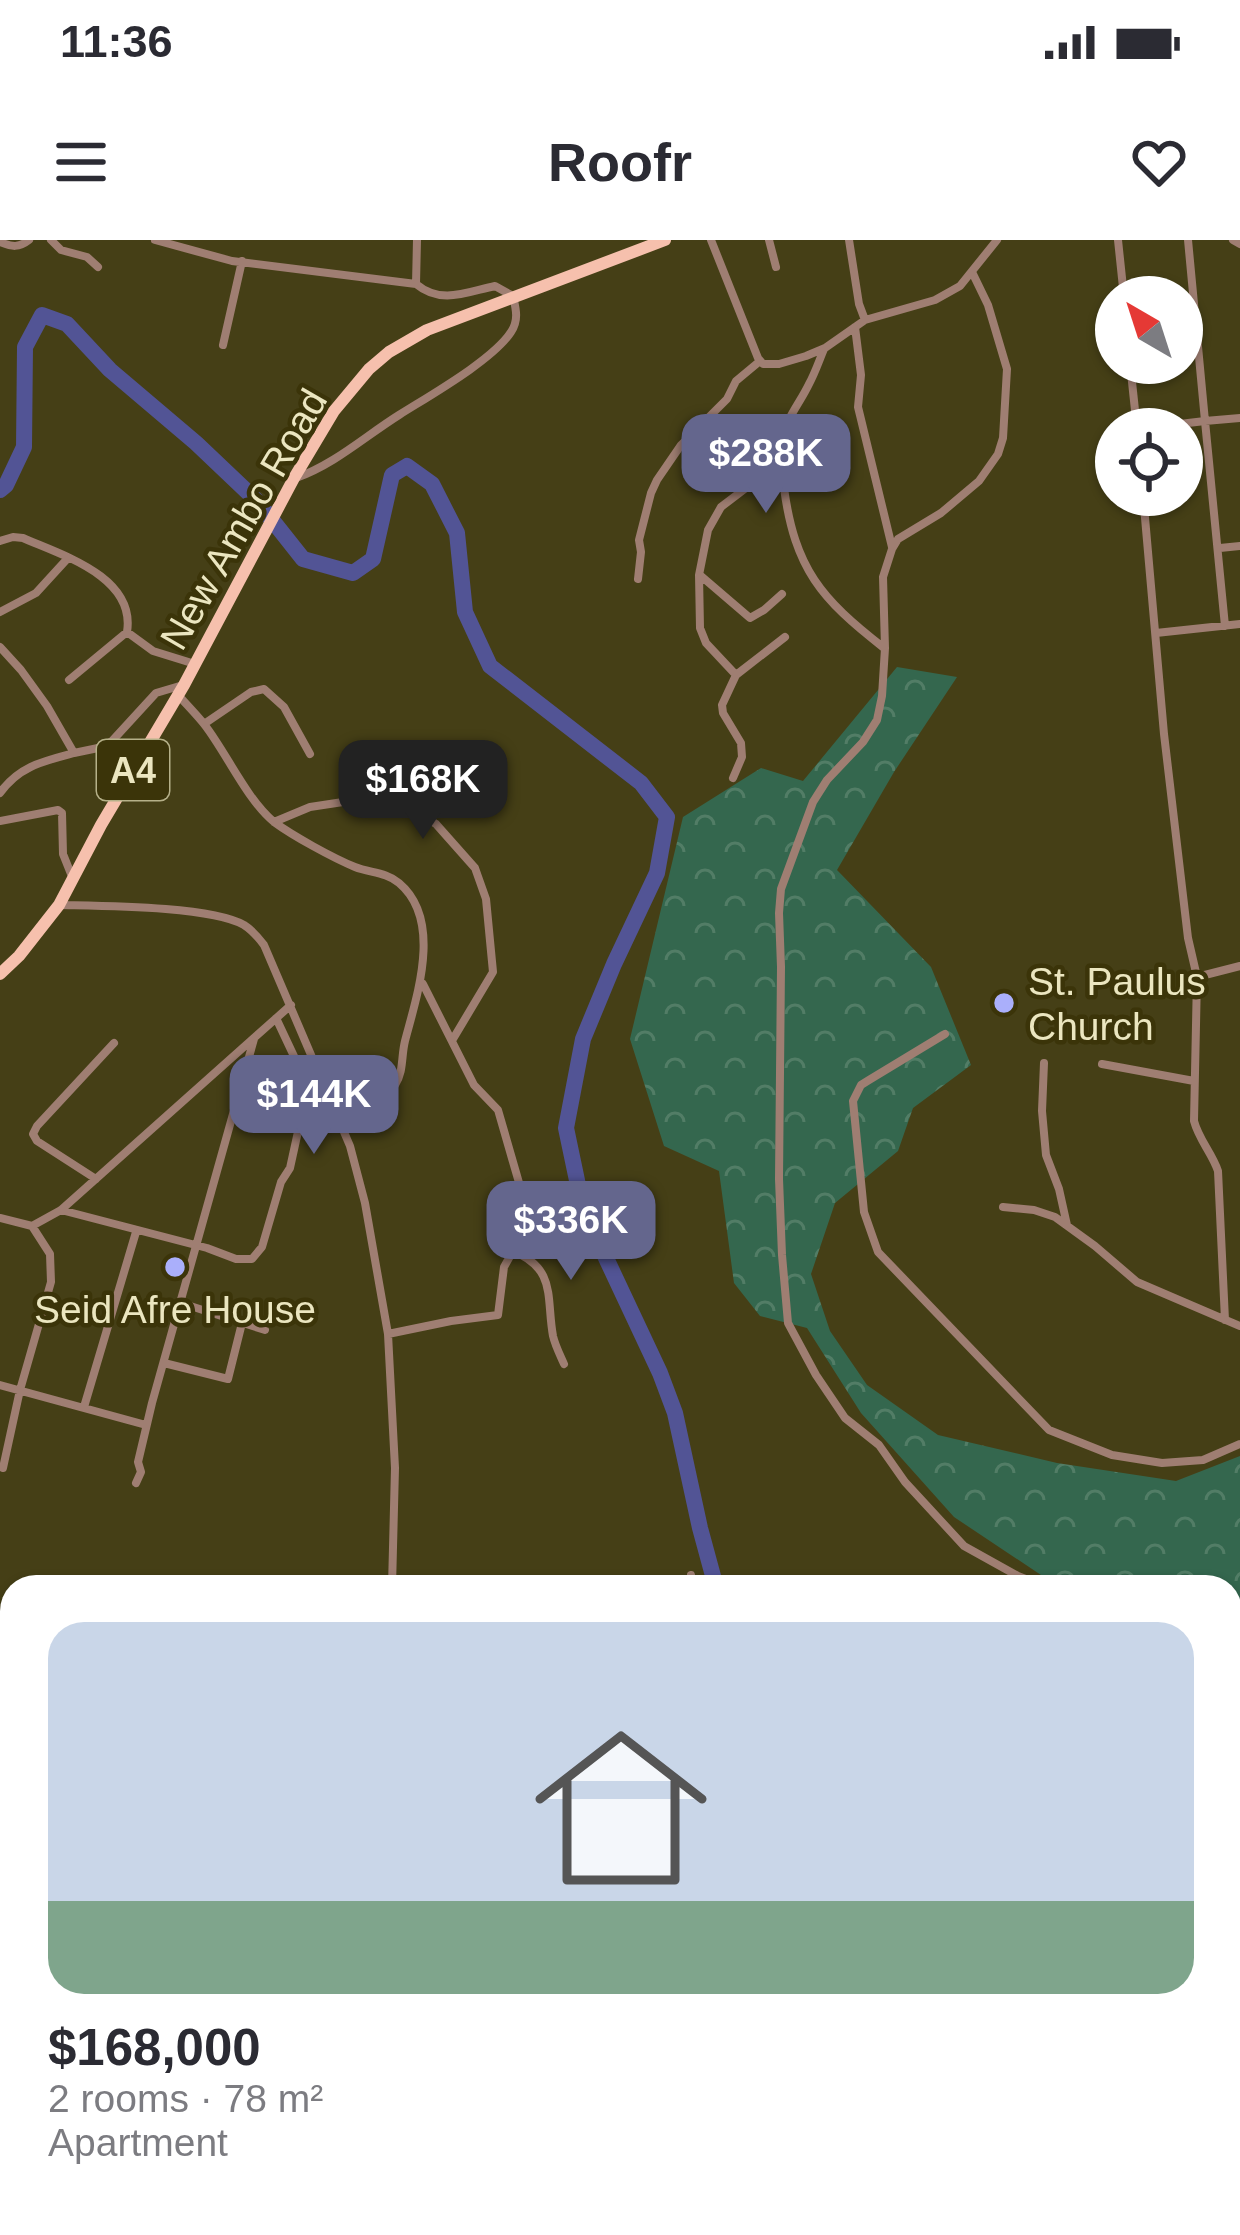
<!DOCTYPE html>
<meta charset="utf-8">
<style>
:root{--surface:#fff;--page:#f7f7f7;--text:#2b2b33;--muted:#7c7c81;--accent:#64668d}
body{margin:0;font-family:Arial,sans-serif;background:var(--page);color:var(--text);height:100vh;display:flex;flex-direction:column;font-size:45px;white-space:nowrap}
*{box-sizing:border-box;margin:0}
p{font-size:39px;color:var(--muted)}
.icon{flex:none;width:66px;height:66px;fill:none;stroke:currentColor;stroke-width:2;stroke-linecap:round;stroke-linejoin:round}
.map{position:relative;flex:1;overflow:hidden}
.details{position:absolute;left:0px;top:1335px;width:1242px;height:660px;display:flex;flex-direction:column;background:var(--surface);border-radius:36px 36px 0 0;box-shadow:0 3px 9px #0004}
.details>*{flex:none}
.needle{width:78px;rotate:321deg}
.controls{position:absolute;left:1095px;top:36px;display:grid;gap:24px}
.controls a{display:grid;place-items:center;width:108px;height:108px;border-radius:50%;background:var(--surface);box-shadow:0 3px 9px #0004;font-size:60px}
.price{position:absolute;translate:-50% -102px;padding:0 27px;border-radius:24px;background:var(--accent);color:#fff;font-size:39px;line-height:78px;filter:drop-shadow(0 3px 6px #0008)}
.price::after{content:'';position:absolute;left:50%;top:72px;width:36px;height:27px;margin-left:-18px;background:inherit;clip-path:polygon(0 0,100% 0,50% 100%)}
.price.on{background:#222;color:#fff}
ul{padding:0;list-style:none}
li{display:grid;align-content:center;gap:24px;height:636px;padding:0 48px}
li span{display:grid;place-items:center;height:372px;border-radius:36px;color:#555}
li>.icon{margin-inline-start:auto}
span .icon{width:216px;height:216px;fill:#fffc;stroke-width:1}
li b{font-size:51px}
.status{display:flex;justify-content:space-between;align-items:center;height:84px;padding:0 60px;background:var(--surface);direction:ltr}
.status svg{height:33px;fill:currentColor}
header{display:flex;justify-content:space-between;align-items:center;height:156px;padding:0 48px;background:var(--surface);font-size:54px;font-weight:700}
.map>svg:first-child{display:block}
.forest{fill:url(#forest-crowns)}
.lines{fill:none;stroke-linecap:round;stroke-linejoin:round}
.river{stroke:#525495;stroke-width:16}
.minor{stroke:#9f7e72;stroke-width:8}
.primary{stroke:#f6c0ad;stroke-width:12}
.poi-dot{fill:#aaaffb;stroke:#3b3409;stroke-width:4.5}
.labels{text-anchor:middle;stroke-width:9;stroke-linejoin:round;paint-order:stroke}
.shield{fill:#3b3409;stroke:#b6b189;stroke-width:3}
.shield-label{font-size:36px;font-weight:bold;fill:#ebe6c0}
.street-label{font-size:39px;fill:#ebe6c0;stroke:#3b3409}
.poi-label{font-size:39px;fill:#ebe6c0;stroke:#3b3409;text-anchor:start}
</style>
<div class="status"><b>11:36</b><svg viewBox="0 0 49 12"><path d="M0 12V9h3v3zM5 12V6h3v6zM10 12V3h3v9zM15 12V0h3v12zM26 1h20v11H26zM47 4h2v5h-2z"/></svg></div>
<header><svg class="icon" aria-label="menu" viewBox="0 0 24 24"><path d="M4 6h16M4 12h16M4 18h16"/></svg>Roofr<svg class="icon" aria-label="heart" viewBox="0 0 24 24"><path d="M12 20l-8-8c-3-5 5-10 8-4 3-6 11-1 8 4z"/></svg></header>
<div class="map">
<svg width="1240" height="1995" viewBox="0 0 1240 1995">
<defs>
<pattern id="forest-crowns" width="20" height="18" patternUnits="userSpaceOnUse" patternTransform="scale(3)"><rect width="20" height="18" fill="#34674e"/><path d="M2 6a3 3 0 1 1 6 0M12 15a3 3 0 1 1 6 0" fill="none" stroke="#527d66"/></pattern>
</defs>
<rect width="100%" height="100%" fill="#453f16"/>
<path class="forest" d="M897,427L957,437L894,532L837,630L931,727L971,825L913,868L898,911L835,963L811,1034L830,1091L867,1145L938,1195L1057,1223L1176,1241L1240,1216V1428L1230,1418V1347H1086L1041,1335L954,1277L861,1173L807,1088L760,1076L734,1043L719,931L664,906L630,799L683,577L761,528L803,541Z"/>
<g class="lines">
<path class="river" d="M0,250L6,245L24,207L25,107L42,75L67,84L110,130L196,203L257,261L303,319L353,333L373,319L392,235L407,226L432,244L457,293L465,372L490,426L641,543L667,577L657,633L614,724L583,799L566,888L583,969L660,1133L675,1173L700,1288L716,1347
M1230,1854L1240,1869"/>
<path class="minor" d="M51,0L61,10L87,17L98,27
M155,0L232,21L416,44C441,65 467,52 495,46L513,56C516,69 519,80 511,92C493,120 429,156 399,175C364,197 335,224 296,238
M711,0L758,118L763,124H779L806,116L825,108L865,80L935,60L960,46L997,0
M769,0L776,27
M849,0L859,64L865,80
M1118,0L1124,57
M1233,0L1240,4
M0,2C12,7 19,8 29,0
M973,34L988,65L1007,129L1003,198L998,214L979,241L941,273L898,299L892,309L883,337L885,408L882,456L877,480L863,502L827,540L813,562L781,649L779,673L781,727L779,939L782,1015L788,1083L816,1135L845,1178L879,1205L905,1242L964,1306L1018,1336L1046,1347
M416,44L417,0
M855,87L861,135L858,167L892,307
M223,105L242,21
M824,109C819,121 815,133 809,144C800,163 785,180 781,202C778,217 782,233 784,248C795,329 821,359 884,408
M1130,123L1137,189
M1137,189L1205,181L1188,0
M1143,255L1164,494L1188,698L1197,737L1194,881C1199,900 1212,913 1218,931L1225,1080
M0,301L13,297L23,298C62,315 136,337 127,392L69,440
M1220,308L1240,306
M701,336L750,378L764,370L782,354
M638,339L641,312L639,300L651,253L657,240L681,205L727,159L736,141L760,121
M0,372L36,353L68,318
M1225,386L1205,181L1240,178
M127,392L153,411L195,424
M1156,393L1240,384
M0,407L21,430L47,466L74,513L98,508L112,501L156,453L183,445
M736,435L785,397
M179,456C187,465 196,474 204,484C226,512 247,560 274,582C293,596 333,618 355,627C370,633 386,632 399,643C443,680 417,755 405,801C401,817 404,831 395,845
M204,484L251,452L264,449L284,467L310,514
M733,538L742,517L741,503L723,473L722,465L736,435L706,403L700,388L699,335L708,290L721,267L780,222
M0,553C19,526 44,521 74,513
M0,581L58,570L62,573L63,614L73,639
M274,582L310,567L343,562H366L384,570H402L423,576L436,584L475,628L486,659L493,732L453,799
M60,665C102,666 210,666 244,685C252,690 258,697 264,705L350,906L365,963L388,1094L395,1228L392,1347
M1197,737L1240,726
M945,794L869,840L861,845L853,861L864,972L878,1012L1049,1190L1112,1215L1162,1223L1203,1220L1240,1204
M1044,823L1042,871L1046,915L1059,949L1067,985
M1102,824L1194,841
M96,939L37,901L33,894L37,886L114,803
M1003,967L1034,970L1055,977L1095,1006L1137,1042L1240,1086
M61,970L207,1008L236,1019H252L262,1007L281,942L290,928L308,846L276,778
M0,978L32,986L61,970L291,765
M513,1011C557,1029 546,1058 553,1096C555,1105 560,1115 564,1124
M181,1063L265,1090
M388,1094L451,1081L498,1075L504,1027L513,1011L506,961L510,956L522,953L498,870L474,845L423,744
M164,1123L228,1139L242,1083
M0,1145L146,1185
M84,1167L136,992
M3,1228L20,1150L51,1042L50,1014L32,986
M136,1243L141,1232L138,1222L152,1163L254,799
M691,1335L693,1347
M1230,1447L1240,1453
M0,1745L12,1769
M0,1831L12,1824
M1230,1978L1240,1989
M337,1983L354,1995
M440,1983L456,1991L475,1995
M910,1983L917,1995
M1010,1983L1019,1995
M68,1995L89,1983
M423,1995L434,1983
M555,1995L557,1983
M606,1995L609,1983
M656,1995L660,1983
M849,1995V1983
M1028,1995L1042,1983
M1081,1995L1096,1983
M1168,1995L1181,1983"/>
<path class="primary" d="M0,734L19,716L59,665L101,585L184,445L294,238L334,171L369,129L389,112L427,90L665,0"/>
</g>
<g class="poi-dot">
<circle cx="1004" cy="763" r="12"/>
<circle cx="175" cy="1027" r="12"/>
</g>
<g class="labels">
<rect class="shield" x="97" y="500" width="72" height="60" rx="9"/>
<g class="shield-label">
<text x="133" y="543">A4</text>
</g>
<g class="street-label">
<text transform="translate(243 279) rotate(-60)" y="14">New Ambo Road</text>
</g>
<g class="poi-label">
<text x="1028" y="755">St. Paulus<tspan x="1028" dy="45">Church</tspan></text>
<text x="175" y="1083" text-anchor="middle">Seid Afre House</text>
</g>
</g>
</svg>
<div class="controls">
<a><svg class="needle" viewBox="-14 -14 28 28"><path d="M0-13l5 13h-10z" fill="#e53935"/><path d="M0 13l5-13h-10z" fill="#7c7c81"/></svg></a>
<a><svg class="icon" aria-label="locate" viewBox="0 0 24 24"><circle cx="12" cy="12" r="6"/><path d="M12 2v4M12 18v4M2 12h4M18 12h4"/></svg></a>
</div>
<b class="price" style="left:766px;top:276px">$288K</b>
<b class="price on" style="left:423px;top:602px">$168K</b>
<b class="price" style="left:314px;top:917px">$144K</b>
<b class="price" style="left:571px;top:1043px">$336K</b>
<section class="details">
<ul>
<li><span style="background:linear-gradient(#c9d6e8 75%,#7fa58c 0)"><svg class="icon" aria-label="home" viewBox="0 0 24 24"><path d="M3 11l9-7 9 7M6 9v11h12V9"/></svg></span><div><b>$168,000</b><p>2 rooms · 78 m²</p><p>Apartment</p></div></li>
</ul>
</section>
</div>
